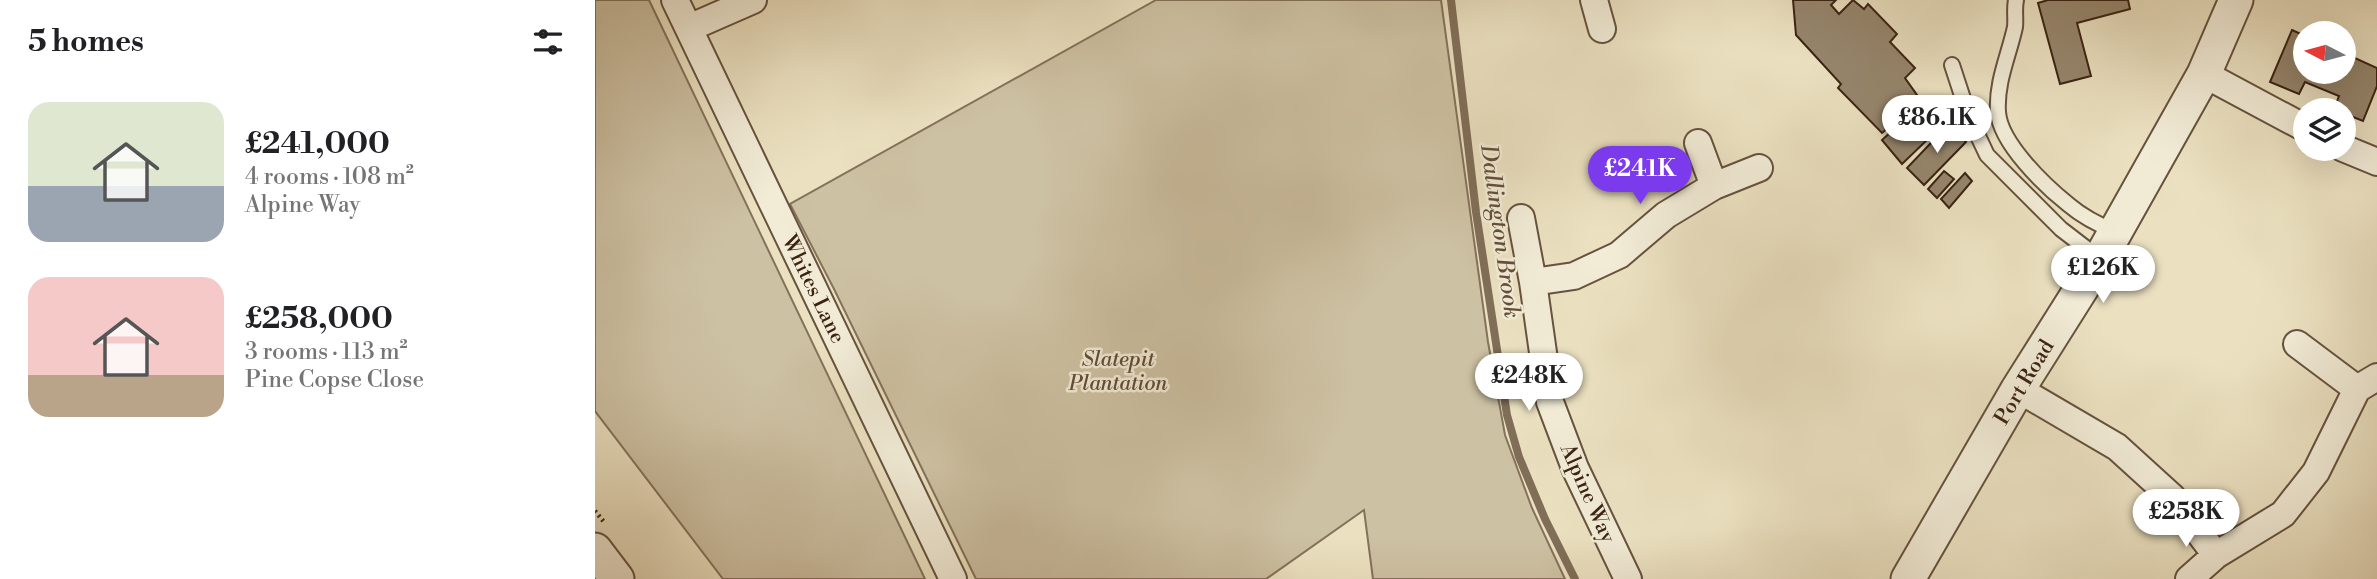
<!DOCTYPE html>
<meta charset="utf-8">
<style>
:root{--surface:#fff;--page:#f2f2f2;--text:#202124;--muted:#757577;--accent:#7c3aed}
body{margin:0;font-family:"Libre Bodoni",serif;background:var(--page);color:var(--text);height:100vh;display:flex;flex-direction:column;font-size:26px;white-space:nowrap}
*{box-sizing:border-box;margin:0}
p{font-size:23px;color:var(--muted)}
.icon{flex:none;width:38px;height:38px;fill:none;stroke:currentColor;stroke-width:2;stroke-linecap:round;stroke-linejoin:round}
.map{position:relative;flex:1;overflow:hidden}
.side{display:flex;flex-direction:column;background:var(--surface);width:595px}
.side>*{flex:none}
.needle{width:46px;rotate:276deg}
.buttons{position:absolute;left:1698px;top:21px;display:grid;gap:14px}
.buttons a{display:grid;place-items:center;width:63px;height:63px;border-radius:50%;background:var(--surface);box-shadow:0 7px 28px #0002;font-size:35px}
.price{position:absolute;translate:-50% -60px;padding:0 16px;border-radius:24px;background:#fff;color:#222;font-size:23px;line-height:46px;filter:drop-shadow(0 2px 4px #0008)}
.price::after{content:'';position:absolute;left:50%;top:42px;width:21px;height:16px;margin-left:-10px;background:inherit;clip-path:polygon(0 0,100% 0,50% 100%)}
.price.on{background:var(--accent);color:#fff}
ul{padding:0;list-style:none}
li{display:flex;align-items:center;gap:21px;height:175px;padding:0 28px}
li span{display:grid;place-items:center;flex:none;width:196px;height:140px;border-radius:21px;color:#555}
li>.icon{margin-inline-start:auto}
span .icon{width:84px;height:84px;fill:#fffc;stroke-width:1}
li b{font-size:30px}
h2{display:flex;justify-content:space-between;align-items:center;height:84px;padding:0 28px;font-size:30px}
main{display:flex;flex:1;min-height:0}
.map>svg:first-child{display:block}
.green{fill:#cdc1a3;stroke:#84725b;stroke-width:2}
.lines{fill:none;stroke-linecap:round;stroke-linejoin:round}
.stream{stroke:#806e58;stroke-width:8}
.building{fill:#96866d;stroke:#3a2313;stroke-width:2}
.service-casing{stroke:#66523e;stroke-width:18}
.minor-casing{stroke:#66523e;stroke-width:30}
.tertiary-casing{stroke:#66523e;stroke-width:37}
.path{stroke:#3a2313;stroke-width:4.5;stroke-dasharray:2 3.5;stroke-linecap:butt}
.service{stroke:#f2ecd7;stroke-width:14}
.minor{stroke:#f2ecd7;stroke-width:26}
.tertiary{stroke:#f2ecd7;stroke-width:33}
.labels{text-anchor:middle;stroke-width:5;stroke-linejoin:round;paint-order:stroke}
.street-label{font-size:21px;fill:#3a2313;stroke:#f2ecd7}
.park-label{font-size:21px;font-style:italic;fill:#5f4a37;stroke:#f2ecd7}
.water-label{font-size:23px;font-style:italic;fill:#634f3b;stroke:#f2ecd7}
</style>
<main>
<section class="side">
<h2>5 homes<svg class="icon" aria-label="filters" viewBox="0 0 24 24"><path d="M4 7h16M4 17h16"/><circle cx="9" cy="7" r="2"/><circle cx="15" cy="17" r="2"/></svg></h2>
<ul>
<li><span style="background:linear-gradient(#dfe7d0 60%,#9aa5b1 0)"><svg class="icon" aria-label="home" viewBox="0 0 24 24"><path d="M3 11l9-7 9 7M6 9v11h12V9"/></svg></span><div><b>£241,000</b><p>4 rooms · 108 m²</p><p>Alpine Way</p></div></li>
<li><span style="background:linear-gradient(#f6c9c9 70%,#b9a48a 0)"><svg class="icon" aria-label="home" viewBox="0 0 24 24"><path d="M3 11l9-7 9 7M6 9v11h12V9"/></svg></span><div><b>£258,000</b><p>3 rooms · 113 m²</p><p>Pine Copse Close</p></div></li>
</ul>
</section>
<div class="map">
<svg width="1782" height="579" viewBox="0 0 1782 579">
<rect width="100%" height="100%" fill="#ebe1c1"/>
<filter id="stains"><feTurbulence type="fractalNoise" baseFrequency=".00286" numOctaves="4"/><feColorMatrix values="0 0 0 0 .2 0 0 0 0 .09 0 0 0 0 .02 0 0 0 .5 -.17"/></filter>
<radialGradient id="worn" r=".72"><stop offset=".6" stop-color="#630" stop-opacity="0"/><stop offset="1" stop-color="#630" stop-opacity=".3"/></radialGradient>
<path class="green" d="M0,0H54L330,579H128L0,411Z
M561,0H846L893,342L910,435L937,508L970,579H778L769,510L671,579H381L239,289L195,204Z"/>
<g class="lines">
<path class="stream" d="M856,0L881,212L912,415L924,457L950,519L980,579"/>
</g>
<path class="building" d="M1198,0H1241L1236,5L1244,14L1258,0L1269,9L1273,4L1302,34L1295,42L1320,68L1310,78L1322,95L1308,110L1332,140L1307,164L1287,140L1298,130L1294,127L1287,133L1243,88L1246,84L1201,35Z
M1453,0H1533L1535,9L1482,23L1496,76L1465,84L1443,3Z
M1697,30L1710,36V72H1748V65L1755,68L1760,58L1782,68V86L1768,121L1748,113V110L1739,109L1744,96L1710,82L1704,94L1675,82Z
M1354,124L1371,142L1329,185L1312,168Z
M1349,171L1359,179L1342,198L1333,189Z
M1370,173L1377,181L1354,208L1346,199Z"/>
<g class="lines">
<g class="service-casing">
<path id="service" d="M1421,0C1419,9 1421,18 1420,27C1414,55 1401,82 1403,112C1405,143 1450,186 1474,205C1488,217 1504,225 1521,232
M1357,65L1374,117L1392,155L1466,229L1505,259"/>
</g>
<g class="minor-casing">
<path id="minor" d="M80,0L358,579
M999,0L1007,29
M94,28L158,0
M1609,74L1710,128
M1103,143L1119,186
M1748,148L1782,162
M926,218L938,282L955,402L980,468L1033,579
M938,282L979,276L1024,255L1071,215L1119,186L1164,168
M1702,344L1762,389
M1423,389L1522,447L1577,497L1621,555L1688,514L1721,472L1762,389L1782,377
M1594,579L1621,555"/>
</g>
<g class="tertiary-casing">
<path id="tertiary" d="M0,550L22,579
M1313,579L1423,389L1505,259L1609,74L1641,0"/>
</g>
<path class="path" d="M0,511L9,522"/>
<use href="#service" class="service"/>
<use href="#minor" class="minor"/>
<use href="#tertiary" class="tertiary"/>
</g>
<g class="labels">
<g class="street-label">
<text transform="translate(219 289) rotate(64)" y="7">Whites Lane</text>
<text transform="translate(1429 382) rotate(-59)" y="7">Port Road</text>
<text transform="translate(993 493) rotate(66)" y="7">Alpine Way</text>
</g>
<g class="park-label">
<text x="523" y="366">Slatepit<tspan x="523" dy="24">Plantation</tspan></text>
</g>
<g class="water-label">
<text transform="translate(906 231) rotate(82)" y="8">Dallington Brook</text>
</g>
</g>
<rect width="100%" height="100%" filter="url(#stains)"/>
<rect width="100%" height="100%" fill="url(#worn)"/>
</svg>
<div class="buttons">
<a><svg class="needle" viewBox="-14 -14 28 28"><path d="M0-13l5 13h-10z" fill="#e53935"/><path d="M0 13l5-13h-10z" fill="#757577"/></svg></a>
<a><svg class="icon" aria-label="layers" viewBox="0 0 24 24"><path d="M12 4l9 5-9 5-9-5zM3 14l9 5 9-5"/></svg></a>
</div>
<b class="price" style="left:1342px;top:155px">£86.1K</b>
<b class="price on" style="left:1045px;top:206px">£241K</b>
<b class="price" style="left:1508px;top:305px">£126K</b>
<b class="price" style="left:934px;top:413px">£248K</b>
<b class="price" style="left:1591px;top:549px">£258K</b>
</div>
</main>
